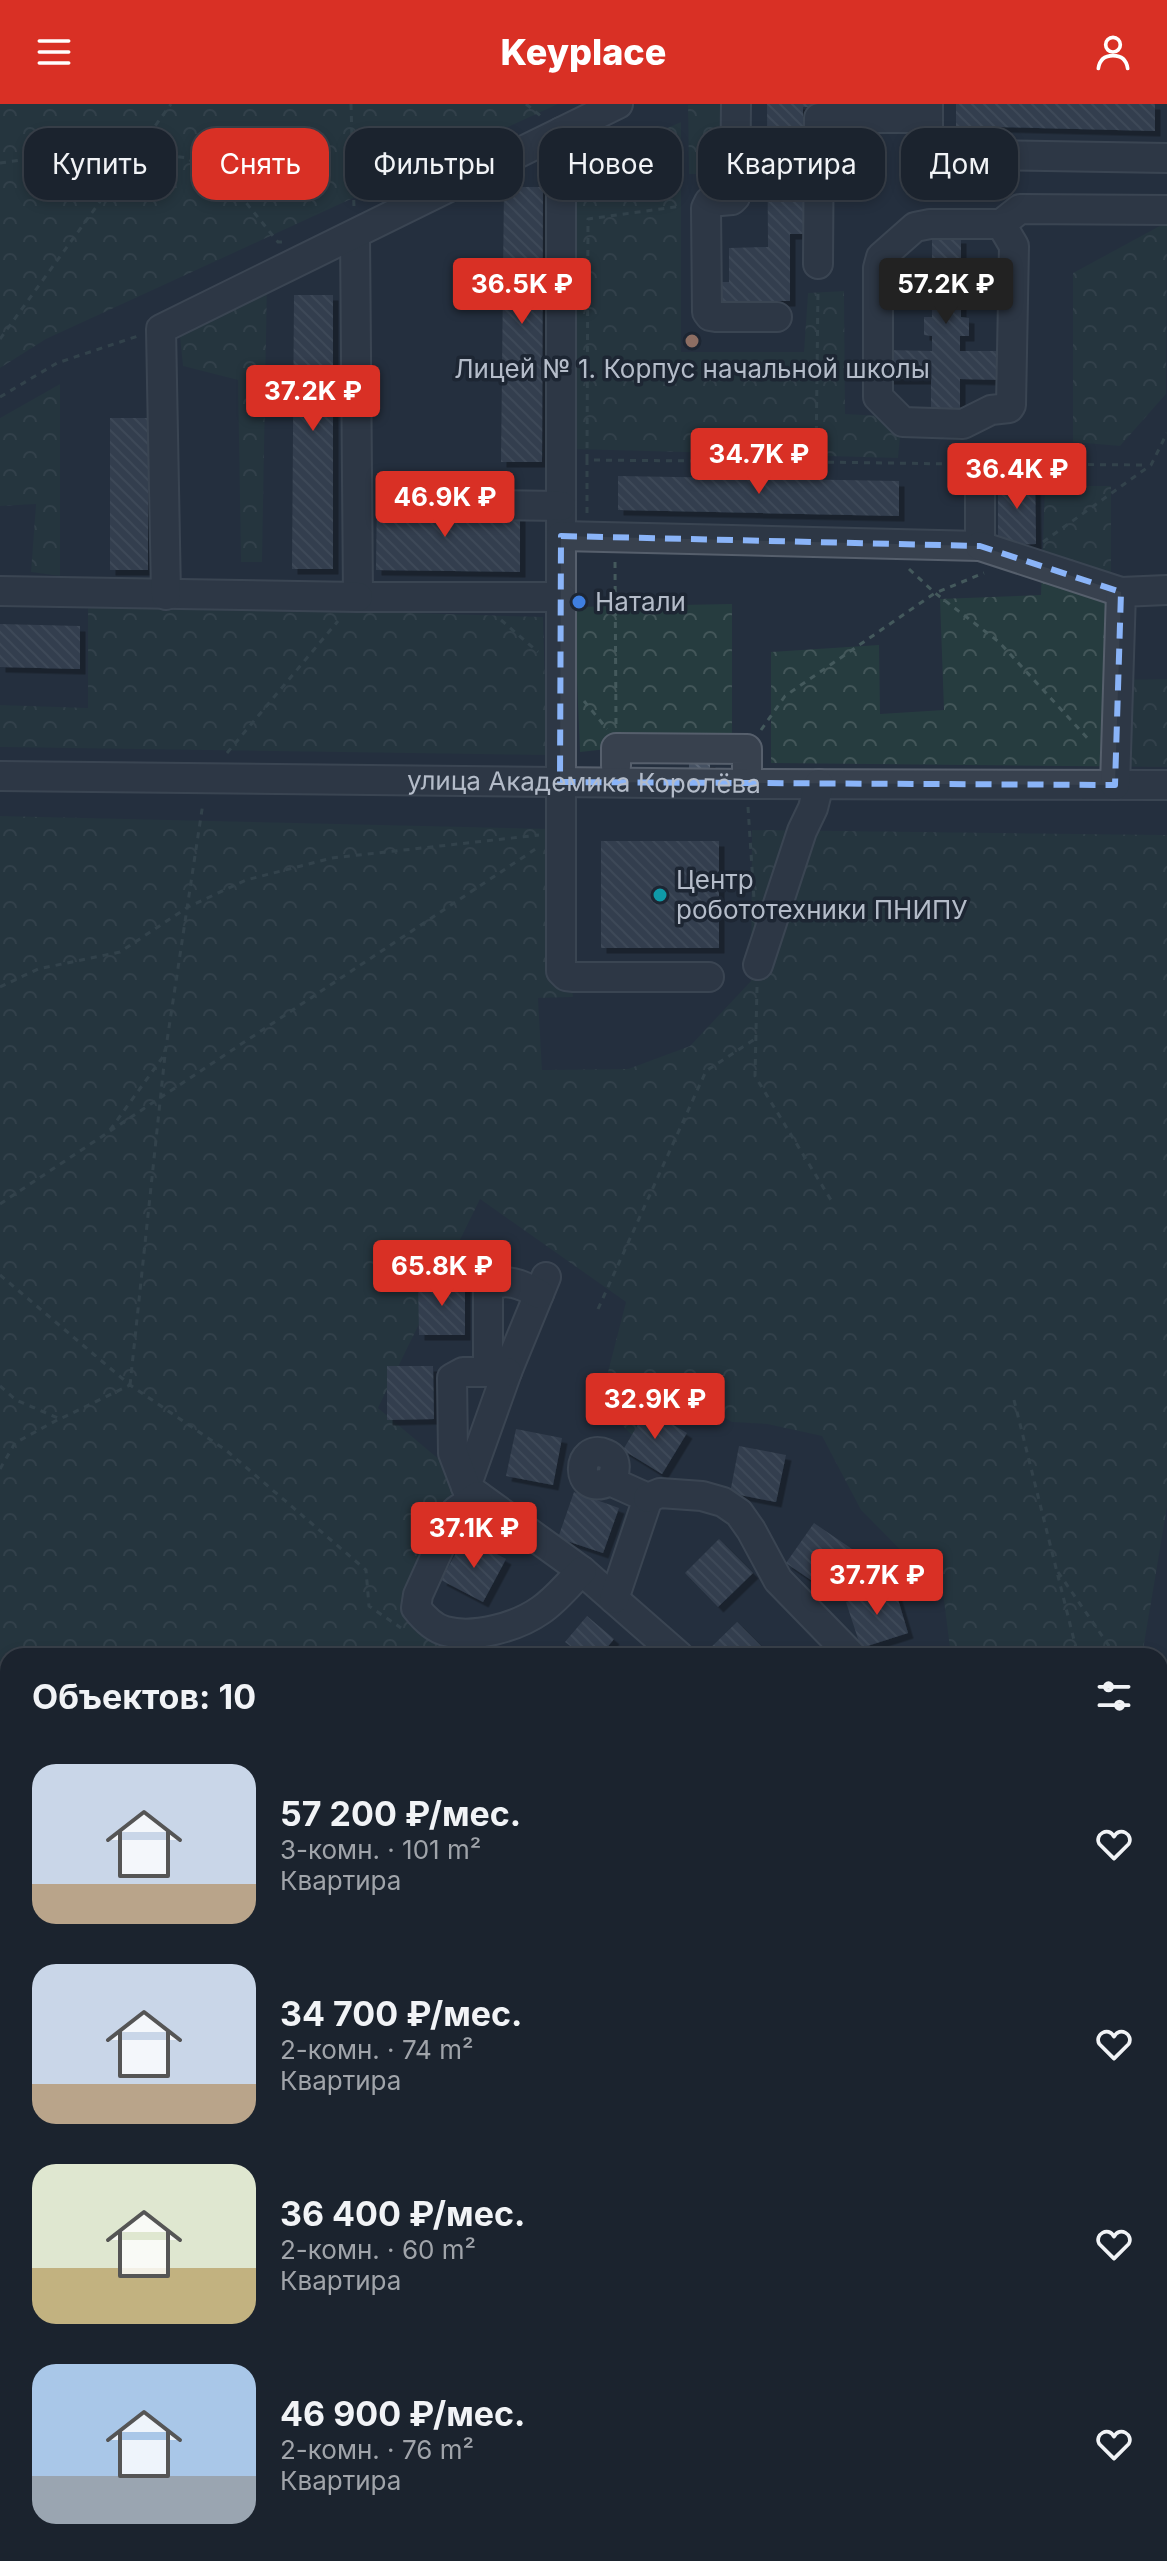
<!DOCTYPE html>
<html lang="ru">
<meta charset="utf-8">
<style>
:root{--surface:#1b232e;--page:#242b36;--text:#f1f3f6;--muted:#a0a4aa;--line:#39404a;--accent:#d93025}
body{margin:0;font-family:Inter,sans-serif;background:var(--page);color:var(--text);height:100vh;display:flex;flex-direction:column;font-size:30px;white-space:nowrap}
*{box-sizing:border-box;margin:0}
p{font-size:26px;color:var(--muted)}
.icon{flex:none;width:44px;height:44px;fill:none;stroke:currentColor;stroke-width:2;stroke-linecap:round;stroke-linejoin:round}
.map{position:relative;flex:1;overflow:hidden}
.panel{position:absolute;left:0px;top:1544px;width:1168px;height:914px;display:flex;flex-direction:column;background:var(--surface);border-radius:24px 24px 0 0;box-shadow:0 4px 12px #0003,0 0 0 2px var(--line)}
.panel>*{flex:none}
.top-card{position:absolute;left:24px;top:24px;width:1120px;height:72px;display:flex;gap:16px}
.price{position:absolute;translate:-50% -68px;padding:0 18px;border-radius:8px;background:var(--accent);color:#fff;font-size:26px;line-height:52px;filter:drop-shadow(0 2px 4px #0008)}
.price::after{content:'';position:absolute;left:50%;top:48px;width:24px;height:18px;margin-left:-12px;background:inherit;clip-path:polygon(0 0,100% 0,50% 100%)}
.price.current{background:#222;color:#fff}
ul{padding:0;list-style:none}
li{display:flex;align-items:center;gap:24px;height:200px;padding:0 32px}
li span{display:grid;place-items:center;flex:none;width:224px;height:160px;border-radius:24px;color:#555}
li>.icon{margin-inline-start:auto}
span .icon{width:96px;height:96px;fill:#fffc;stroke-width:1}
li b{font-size:34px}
h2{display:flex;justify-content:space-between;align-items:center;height:96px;padding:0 32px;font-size:34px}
.tag{padding:0 28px;border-radius:24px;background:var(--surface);box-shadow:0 4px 12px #0003,0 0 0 2px var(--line);font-size:28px;line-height:72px}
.tag.current{background:var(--accent);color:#fff}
header{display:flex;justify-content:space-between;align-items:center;height:104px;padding:0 32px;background:var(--accent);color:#fff;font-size:36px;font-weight:800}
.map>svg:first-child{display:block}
.forest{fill:url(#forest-crowns)}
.building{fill:url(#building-back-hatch);filter:url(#shadow)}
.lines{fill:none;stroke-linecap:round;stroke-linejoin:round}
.minor-casing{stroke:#565f6c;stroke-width:32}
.path{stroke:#44595c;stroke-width:3;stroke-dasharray:6 6;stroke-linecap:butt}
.minor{stroke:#38414e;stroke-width:28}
.marked{fill:none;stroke:#8ab4f8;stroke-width:6;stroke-dasharray:16 10;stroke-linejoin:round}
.education-dot{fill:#8d6e63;stroke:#1d2633;stroke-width:3}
.shop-dot{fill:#3f7fe0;stroke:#1d2633;stroke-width:3}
.culture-dot{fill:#0f9aa8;stroke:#1d2633;stroke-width:3}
.labels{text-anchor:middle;stroke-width:7;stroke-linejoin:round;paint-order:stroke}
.poi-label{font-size:26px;fill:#b4bcc9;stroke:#1d2633;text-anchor:start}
.street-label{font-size:26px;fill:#b4bcc9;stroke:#1d2633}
</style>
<header><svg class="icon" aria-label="menu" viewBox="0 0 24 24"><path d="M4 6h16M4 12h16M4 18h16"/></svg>Keyplace<svg class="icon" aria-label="person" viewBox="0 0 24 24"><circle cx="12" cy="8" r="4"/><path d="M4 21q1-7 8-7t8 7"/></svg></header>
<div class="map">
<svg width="1167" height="2457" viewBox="0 0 1167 2457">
<defs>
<pattern id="forest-crowns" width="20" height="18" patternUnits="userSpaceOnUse" patternTransform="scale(2)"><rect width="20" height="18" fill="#263c3f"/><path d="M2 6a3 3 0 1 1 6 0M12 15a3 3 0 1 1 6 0" fill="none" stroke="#435659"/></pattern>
<pattern id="building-back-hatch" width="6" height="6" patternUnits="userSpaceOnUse" patternTransform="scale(2)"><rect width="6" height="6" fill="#455162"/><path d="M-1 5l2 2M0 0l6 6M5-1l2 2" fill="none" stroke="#5d6877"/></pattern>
<filter id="shadow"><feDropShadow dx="5.5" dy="5.5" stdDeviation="0" flood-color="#0009"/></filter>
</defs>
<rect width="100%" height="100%" fill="#242f3e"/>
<path class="forest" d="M0,0H558L46,235L0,264Z
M728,0L729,70H689L688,1Z
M681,18V248H804L808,189L844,187L845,310L902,313L898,354L573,345V65Z
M1167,118L1166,290L1120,342L1073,338V169Z
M267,180L262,458H241L238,276L183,262L180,233Z
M60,280V472L31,468L36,400L0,402V314Z
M1045,382H1111V576L1167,575V663L771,659V548L879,541L880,610L944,606L940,495L1041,491Z
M88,499L543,513L547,651L0,643V601L88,604Z
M732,500V648L616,644L580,648L574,503Z
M0,712L552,725L573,893L538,894L542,966L628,965L690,942L751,877L752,726L1167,731V1403L1142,1552H951L943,1489L861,1406L822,1332L767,1320L732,1318L670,1282L637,1336L600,1299L626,1198L480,1095L378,1304L472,1383L420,1520L524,1552H8V1810L0,1809Z
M0,1882L8,1883V2450H23L22,2457H0Z
M1160,2349L1167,2350V2457H1026L1027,2450H1160Z
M585,2450H728L731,2457H586Z"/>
<path class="building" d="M767,0H882V3H803V130H790V197H722V178H729V144L768,143Z
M956,0H1155V27L956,22Z
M504,83H543L542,358H501Z
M932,134H961V169H1005L1004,198H961V213L969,214V232H960V247H1002V276L960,275V310H931V275H887V246L932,247V232L924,231V213H932V198H889V168L932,169Z
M294,191H333V465H292Z
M110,314H148V466H110Z
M618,372L899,377V412L618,406Z
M1035,372L1036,440L998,441V373Z
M377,387H402V407L520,408V468L376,466Z
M0,520L80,522V565L0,563Z
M689,658H710V670H689Z
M601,737H719V844H601Z
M418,1178H465V1231H419Z
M387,1262H433L434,1315L387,1316Z
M647,1305L687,1329L662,1370L623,1346Z
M516,1325L562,1334L553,1381L506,1372Z
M739,1342L786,1351L776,1398L730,1389Z
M574,1388L619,1404L603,1449L558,1434Z
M814,1419L852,1445L824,1485L786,1459Z
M465,1433L506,1455L483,1498L441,1476Z
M719,1435L753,1469L718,1503L685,1469Z
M894,1482L908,1529L861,1544L846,1498Z
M587,1512L614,1535L600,1552H583L565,1538Z
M737,1518L771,1552H702Z
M80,2450H120V2457H80Z
M191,2450H240V2457H191Z
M307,2450H351V2457H306Z
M393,2450H435V2457H393Z
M504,2450H559V2457H504Z"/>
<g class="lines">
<g class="minor-casing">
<g id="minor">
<path d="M736,0L735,93L732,96L709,98L706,104L707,208L710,212L716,213H777"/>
<path d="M928,0V50L1167,54"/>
<path d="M561,28V867L566,872L574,873H709"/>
<path d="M1001,120L1014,142L1011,301L1009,304L991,306L963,320L903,318L878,293V164L881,153L915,123L930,120H1001L1020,105L1167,106"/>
<path d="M355,131L358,493H561"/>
<path d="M818,160L819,14H928"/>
<path d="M412,400L561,402"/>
<path d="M561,432L980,442V360"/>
<path d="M980,442L1121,488"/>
<path d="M0,487L358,493"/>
<path d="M166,491L161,225L618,0"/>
<path d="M616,662V644L747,645V680"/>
<path id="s1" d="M0,672L747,680L1167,681"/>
<path d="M1115,681L1121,488L1167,486"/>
<path d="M758,861L802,727L813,704L819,680"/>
<path d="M546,1173L507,1268L466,1383L582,1467L679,1552"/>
<path d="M488,1268V1184C504,1172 523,1181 539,1190"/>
<path d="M610,1377C573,1395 576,1337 606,1350C618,1355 616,1368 610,1377L648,1394L614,1495"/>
<path d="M466,1383L453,1349L452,1274L463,1268H507"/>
<path d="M478,1392L456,1407L418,1491L416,1504C423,1513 434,1524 445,1527C474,1535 517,1523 541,1506C556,1496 569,1479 582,1467"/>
<path d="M648,1394L660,1389L702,1392L723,1398L739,1409L751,1426L778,1476L852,1552"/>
<path d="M1160,1640L1167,1601"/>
<path d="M1160,1838H1167"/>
<path d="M0,1849L8,1850"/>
<path d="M1160,2095H1167"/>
<path d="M573,2450V2457"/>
<path d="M37,2457L38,2450"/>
<path d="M959,2457L977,2450"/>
<path d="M1006,2457L1007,2450"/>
</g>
</g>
<path class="path" d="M351,0L354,104
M526,0L542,13
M0,59L114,43L187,54L239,90L278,138H285
M0,235L171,0
M0,293L57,259L138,232
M587,356L588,115L682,102
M816,358L956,360
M1004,360L1148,361
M587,409V356L816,358L818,184
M1043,438L1151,361L1167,329
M615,458L616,622
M909,465L935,489L999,538L1091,638
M501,516L538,548
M584,597L607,625
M761,626L785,592L935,489L984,469
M227,649L338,517
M748,703L754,795
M0,883L38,865L120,848L188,803L246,776L332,754L539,731
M757,883L755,972L831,1096
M110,1026L165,950L203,699
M0,1100L537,744
M0,1171L130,1281L227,1347L366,1466L369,1502L401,1524
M598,1205L706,967L755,935
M130,1281L165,951
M0,1282L16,1296L60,1315L130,1281
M1014,1296L1078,1552
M0,1365L15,1339L59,1315
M1058,1468L1116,1552
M1160,1922L1167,1917"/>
<use href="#minor" class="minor"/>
</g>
<path d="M0 0H1167V2457H0ZM561,432L980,442L1121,488L1115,681L560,678Z" fill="#242f3e" fill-opacity=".55" fill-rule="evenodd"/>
<path class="marked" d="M561,432L980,442L1121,488L1115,681L560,678Z"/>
<circle class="education-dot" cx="692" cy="237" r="8"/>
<circle class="shop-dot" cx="579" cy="498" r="8"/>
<circle class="culture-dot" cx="660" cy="791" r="8"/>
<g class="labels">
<g class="poi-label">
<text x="692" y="274" text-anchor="middle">Лицей № 1. Корпус начальной школы</text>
<text x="595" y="507">Натали</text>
<text x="676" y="785">Центр<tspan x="676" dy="30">робототехники ПНИПУ</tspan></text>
</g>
<g class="street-label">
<text dy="9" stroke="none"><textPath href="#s1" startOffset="584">улица Академика Королёва</textPath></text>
</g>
</g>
</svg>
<b class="price" style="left:522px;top:222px">36.5K ₽</b>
<b class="price current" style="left:946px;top:222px">57.2K ₽</b>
<b class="price" style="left:313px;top:329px">37.2K ₽</b>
<b class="price" style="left:759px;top:392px">34.7K ₽</b>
<b class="price" style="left:1017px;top:407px">36.4K ₽</b>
<b class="price" style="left:445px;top:435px">46.9K ₽</b>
<b class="price" style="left:442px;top:1204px">65.8K ₽</b>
<b class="price" style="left:655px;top:1337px">32.9K ₽</b>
<b class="price" style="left:474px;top:1466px">37.1K ₽</b>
<b class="price" style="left:877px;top:1513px">37.7K ₽</b>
<div class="top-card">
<a class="tag">Купить</a>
<a class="tag current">Снять</a>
<a class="tag">Фильтры</a>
<a class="tag">Новое</a>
<a class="tag">Квартира</a>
<a class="tag">Дом</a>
</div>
<section class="panel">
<h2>Объектов: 10<svg class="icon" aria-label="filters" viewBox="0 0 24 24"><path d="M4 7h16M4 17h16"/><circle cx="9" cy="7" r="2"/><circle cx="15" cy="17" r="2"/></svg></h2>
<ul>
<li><span style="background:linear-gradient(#c9d6e8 75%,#b9a48a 0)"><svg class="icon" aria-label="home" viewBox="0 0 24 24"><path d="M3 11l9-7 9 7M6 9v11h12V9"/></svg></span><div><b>57 200 ₽/мес.</b><p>3-комн. · 101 m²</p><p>Квартира</p></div><svg class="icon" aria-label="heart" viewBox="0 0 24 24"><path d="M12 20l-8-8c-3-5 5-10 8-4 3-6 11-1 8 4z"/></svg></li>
<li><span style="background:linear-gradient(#c9d6e8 75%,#b9a48a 0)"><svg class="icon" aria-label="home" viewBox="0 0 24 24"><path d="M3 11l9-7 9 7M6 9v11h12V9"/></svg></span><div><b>34 700 ₽/мес.</b><p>2-комн. · 74 m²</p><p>Квартира</p></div><svg class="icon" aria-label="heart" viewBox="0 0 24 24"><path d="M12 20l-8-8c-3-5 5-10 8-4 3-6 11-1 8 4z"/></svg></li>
<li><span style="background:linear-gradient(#dfe7d0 65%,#c2b280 0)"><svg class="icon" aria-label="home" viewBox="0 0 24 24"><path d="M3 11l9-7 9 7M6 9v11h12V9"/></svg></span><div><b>36 400 ₽/мес.</b><p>2-комн. · 60 m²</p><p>Квартира</p></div><svg class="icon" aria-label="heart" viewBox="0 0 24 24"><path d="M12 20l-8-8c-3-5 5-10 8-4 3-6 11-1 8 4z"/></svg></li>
<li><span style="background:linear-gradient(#a9c7e8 70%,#9aa5b1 0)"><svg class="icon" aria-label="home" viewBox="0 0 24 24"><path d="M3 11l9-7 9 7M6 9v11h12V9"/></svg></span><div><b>46 900 ₽/мес.</b><p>2-комн. · 76 m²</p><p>Квартира</p></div><svg class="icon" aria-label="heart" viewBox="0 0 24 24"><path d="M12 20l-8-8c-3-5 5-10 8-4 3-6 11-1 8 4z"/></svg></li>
</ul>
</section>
</div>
